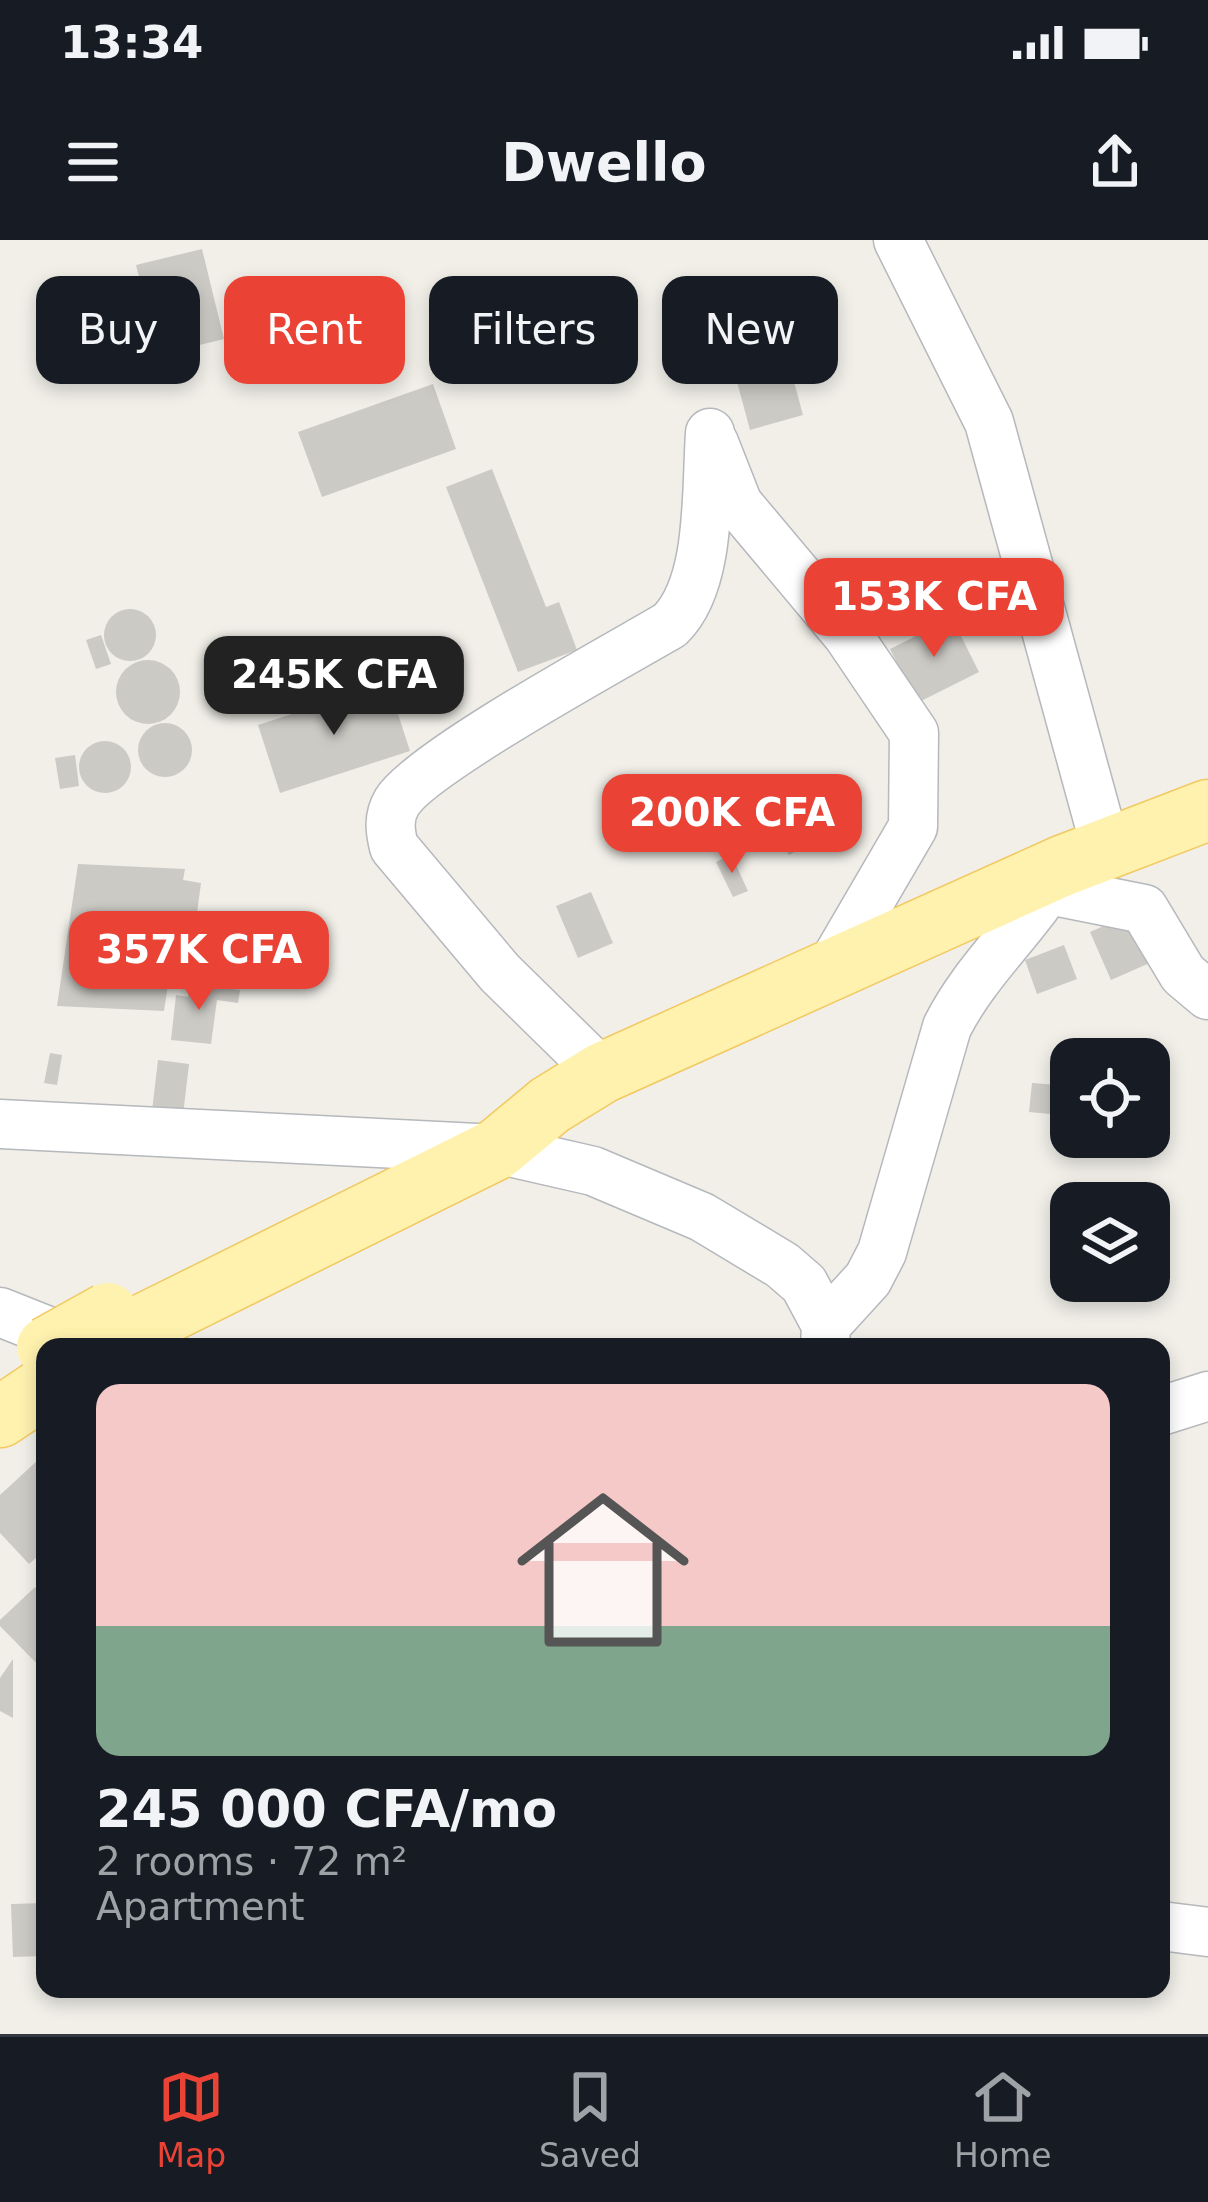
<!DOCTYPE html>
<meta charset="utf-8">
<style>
:root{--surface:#171b24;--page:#242831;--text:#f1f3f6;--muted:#9ea1a6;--line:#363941;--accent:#ea4335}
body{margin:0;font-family:"DejaVu Sans",sans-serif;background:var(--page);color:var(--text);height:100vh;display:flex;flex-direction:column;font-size:45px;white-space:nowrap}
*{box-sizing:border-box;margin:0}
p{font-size:39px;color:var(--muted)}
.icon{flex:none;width:66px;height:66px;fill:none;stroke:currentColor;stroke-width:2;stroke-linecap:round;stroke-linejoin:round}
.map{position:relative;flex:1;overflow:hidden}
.side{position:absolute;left:36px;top:1098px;width:1134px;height:660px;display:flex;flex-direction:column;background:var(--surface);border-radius:24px;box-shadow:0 6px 18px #0003}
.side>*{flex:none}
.top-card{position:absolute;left:36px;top:36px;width:1137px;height:108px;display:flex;gap:24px}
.buttons{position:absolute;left:1050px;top:798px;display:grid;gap:24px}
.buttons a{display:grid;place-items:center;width:120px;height:120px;border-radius:24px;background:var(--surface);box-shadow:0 6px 18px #0003;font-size:60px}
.price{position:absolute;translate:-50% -102px;padding:0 27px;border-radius:24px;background:var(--accent);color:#fff;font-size:39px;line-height:78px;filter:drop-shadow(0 3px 6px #0008)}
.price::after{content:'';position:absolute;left:50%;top:72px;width:36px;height:27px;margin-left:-18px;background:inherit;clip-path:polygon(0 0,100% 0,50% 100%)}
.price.active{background:#222;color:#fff}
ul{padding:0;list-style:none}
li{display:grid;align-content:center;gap:24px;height:636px;padding:0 60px}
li+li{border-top:3px solid var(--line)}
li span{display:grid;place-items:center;height:372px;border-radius:24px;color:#555}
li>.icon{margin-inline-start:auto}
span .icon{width:216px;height:216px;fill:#fffc;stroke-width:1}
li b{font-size:51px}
.tag{padding:0 42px;border-radius:24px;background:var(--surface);box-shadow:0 6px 18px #0003;font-size:42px;line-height:108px}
.tag.active{background:var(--accent);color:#fff}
.status{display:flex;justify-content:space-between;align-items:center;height:84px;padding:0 60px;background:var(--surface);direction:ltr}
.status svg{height:33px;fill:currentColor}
header{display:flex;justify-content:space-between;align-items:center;height:156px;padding:0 60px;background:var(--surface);font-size:54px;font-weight:600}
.dock{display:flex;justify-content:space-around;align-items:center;height:168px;border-top:3px solid var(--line);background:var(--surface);font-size:33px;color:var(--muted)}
.dock a{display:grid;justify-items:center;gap:6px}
.dock .active{color:var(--accent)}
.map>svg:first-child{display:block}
.building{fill:#cccac5}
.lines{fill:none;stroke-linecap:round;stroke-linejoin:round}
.minor-casing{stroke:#b5b8bc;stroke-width:51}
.major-casing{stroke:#f2c960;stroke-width:63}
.minor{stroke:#fff;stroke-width:48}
.major{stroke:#fff2af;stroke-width:60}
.major-bridge-casing{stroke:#f2c960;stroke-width:63;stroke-linecap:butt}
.major-bridge{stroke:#fff2af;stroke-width:60}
</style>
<div class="status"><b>13:34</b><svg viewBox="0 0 49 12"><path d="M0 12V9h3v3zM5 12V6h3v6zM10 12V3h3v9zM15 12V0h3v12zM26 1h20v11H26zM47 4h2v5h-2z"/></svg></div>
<header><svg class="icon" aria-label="menu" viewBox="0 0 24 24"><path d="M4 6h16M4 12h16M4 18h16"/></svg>Dwello<svg class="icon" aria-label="share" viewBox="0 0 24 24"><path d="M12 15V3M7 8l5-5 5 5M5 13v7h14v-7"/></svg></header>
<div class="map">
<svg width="1208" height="1794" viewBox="0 0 1208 1794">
<rect width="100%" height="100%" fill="#f1efe8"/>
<path class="building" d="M202,9L224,99L159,115L136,25Z
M786,112L803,175L750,190L733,127Z
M433,144L456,209L322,257L298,192Z
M492,229L546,367L559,362L577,410L518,432L446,247Z
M104 395a26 26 0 1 1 52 0a26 26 0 1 1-52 0Z
M952,378L979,432L917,463L890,409Z
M101,395L111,424L96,429L86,400Z
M116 452a32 32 0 1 1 64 0a32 32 0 1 1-64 0Z
M388,443L410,511L280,553L258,485Z
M138 510a27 27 0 1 1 54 0a27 27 0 1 1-54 0Z
M79 527a26 26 0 1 1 52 0a26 26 0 1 1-52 0Z
M75,515L79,546L60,549L55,518Z
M841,557L853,580L789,615L777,593Z
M731,614L748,651L733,657L716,622Z
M78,624L185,629L183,640L201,643L195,688L177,685L164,771L57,766Z
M591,652L613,703L578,718L556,666Z
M1140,670L1161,718L1111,740L1090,692Z
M1064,705L1077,739L1037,754L1025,720Z
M189,744L240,750L238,763L217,760L211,804L171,800L176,755L188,757Z
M50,813L62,815L57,845L44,843Z
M158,820L189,824L183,875L152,871Z
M1032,843L1071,846V876L1029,872Z
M38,1220L45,1227V1310L29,1324L0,1293V1255Z
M35,1347L45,1357V1432L0,1386V1380Z
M13,1419V1478L0,1471V1438Z
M45,1663V1716L13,1717L11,1664Z"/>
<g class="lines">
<g class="minor-casing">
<path id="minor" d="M898,0L989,182L1106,609
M714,203L738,264L847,394L914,493L913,587L829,731
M1049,650L1144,669L1183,734L1208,755
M602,833L500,733L394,607C390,591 388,577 397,562C422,522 619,415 670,385C712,344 706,250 710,193
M0,884L497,909L593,931L702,977L782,1025L804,1044L826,1085L825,1107
M0,1072L88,1107
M826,1085L868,1039L882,1012L947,787C977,727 1030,684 1062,626
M1161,1171L1208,1156
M1161,1686L1208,1692"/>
</g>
<g class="major-casing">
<path id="major" d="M107,1107L142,1085L497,909L550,865L602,833L1062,626L1208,570
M0,1177L45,1147"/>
</g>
<use href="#minor" class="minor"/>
<use href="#major" class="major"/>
<g class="major-bridge-casing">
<path id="major-bridge" d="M47,1107L108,1073"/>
</g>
<use href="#major-bridge" class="major-bridge"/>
</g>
</svg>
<div class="buttons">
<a><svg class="icon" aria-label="locate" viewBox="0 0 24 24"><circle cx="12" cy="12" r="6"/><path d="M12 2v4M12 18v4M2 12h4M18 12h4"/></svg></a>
<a><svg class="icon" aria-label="layers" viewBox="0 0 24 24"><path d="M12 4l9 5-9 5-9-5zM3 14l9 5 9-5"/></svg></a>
</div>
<b class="price" style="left:934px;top:420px">153K CFA</b>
<b class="price active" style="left:334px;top:498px">245K CFA</b>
<b class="price" style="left:732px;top:636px">200K CFA</b>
<b class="price" style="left:199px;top:773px">357K CFA</b>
<div class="top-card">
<a class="tag">Buy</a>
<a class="tag active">Rent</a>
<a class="tag">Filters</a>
<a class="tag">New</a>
</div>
<section class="side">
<ul>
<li><span style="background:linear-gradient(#f6c9c9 65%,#7fa58c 0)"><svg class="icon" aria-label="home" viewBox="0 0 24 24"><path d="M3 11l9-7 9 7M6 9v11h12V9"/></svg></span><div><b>245 000 CFA/mo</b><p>2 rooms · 72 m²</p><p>Apartment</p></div></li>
</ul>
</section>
</div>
<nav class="dock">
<a class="active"><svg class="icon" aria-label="map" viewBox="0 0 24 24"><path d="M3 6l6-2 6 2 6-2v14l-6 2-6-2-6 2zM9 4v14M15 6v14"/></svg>Map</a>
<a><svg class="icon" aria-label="saved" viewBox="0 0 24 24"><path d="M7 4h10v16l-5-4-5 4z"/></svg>Saved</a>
<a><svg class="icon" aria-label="home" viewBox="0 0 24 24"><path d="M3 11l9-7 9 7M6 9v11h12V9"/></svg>Home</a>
</nav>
